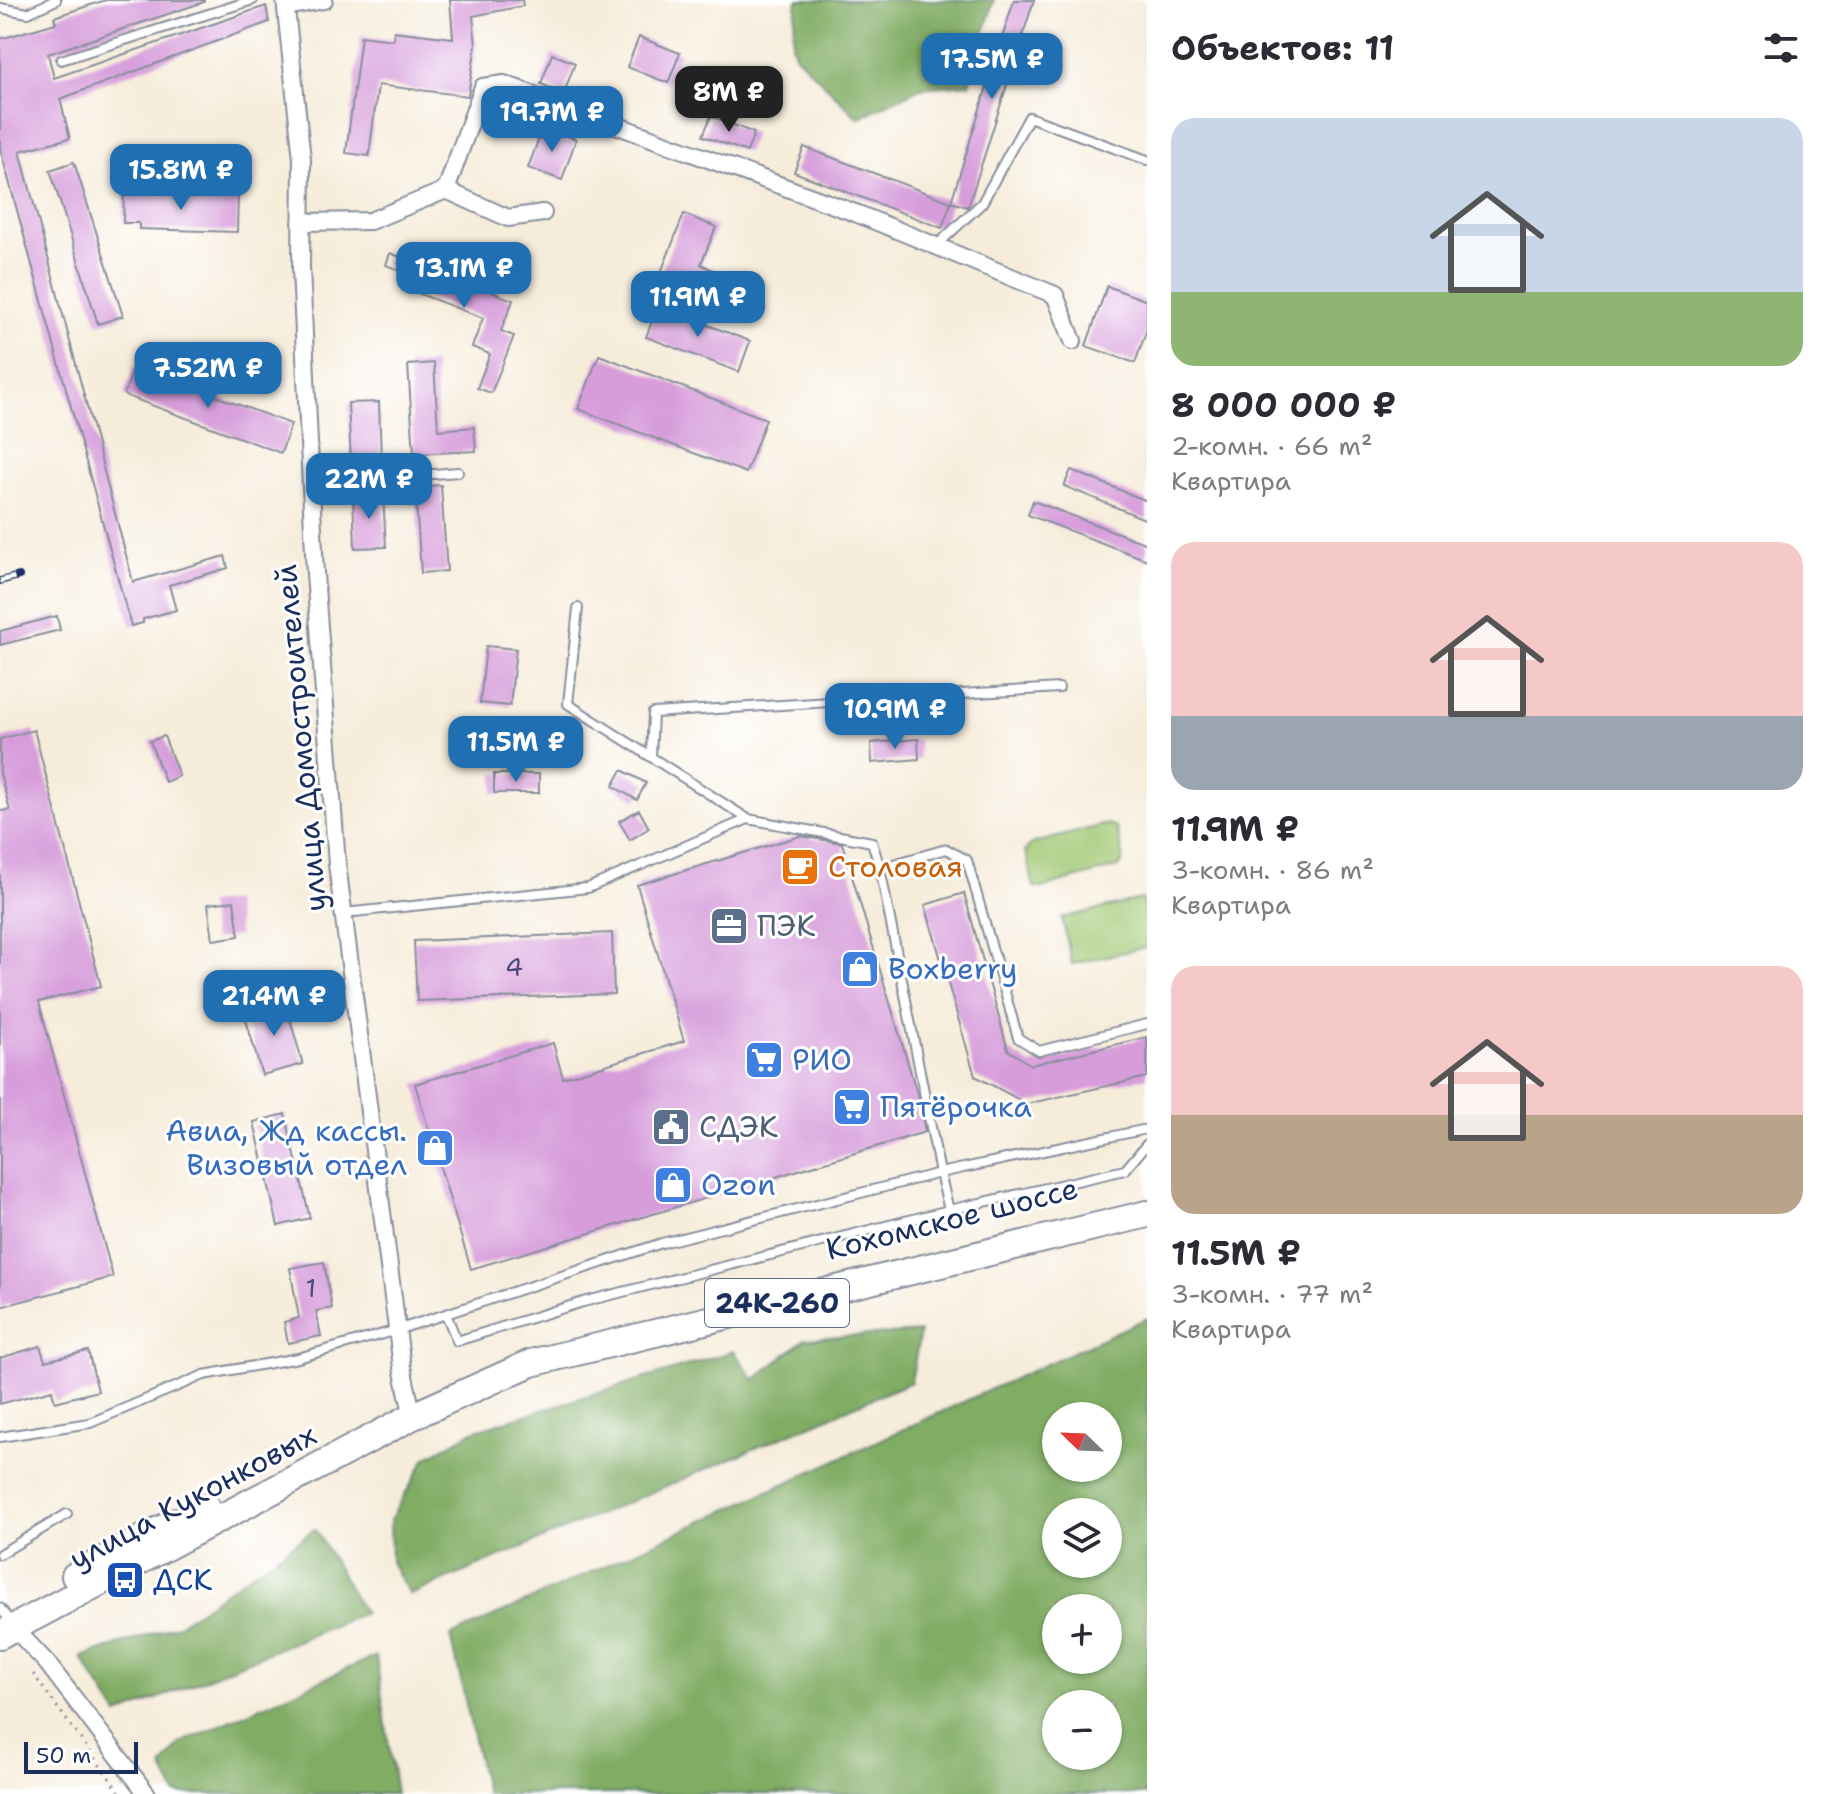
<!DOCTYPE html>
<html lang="ru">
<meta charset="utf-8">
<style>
:root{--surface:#fff;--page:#f7f7f7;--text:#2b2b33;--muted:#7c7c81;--accent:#1f6fb2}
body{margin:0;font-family:"Shantell Sans",sans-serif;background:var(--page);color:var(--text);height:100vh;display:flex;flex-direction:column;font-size:30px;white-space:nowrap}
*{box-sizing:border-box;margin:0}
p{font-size:26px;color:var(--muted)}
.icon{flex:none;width:44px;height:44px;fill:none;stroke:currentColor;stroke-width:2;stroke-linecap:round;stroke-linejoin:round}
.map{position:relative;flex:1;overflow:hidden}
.details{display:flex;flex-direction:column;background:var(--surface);width:680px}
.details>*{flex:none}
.needle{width:52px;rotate:293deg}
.controls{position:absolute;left:1042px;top:1402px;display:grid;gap:16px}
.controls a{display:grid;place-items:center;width:80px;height:80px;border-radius:50%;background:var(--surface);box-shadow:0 2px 6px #0004;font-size:40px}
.scale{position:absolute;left:24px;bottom:20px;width:114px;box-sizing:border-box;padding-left:8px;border:4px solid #1b2f5e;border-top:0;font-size:22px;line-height:28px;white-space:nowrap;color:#1b2f5e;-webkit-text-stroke:6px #fff;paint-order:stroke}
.price{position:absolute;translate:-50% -68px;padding:0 18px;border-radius:16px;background:var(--accent);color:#fff;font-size:26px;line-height:52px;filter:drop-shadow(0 2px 4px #0008)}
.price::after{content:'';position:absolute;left:50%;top:48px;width:24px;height:18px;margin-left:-12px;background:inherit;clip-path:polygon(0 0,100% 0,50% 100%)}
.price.selected{background:#222;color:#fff}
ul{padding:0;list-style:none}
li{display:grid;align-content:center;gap:16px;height:424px;padding:0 24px}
li span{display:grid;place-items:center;height:248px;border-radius:24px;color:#555}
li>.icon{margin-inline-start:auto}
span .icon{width:144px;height:144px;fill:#fffc;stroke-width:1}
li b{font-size:34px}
h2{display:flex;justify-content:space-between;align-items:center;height:96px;padding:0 24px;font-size:34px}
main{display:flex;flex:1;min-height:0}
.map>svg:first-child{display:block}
.green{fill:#a0c772;stroke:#5e7b68;stroke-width:2}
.forest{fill:#80ac64;stroke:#4e6e61;stroke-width:2;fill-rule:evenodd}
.building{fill:#d79ddb}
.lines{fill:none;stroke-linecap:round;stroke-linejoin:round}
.lane-casing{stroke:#888e9c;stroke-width:12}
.street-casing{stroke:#888e9c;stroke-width:20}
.primary-casing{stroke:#888e9c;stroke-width:30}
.path{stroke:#888e9c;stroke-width:3;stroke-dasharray:2 6;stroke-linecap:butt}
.lane{stroke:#fff;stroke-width:8}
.street{stroke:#fff;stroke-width:16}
.primary{stroke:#fff;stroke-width:26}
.rail-casing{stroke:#1b2f5e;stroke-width:8}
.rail{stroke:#fff;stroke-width:5;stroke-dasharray:15;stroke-linecap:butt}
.labels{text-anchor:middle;stroke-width:6;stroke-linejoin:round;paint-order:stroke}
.number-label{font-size:26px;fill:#4a4a7d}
.shield{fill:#fff;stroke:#5f6d8e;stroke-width:2}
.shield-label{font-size:28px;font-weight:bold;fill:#1b2f5e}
.street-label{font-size:30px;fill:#1b2f5e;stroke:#fff}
.food-label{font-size:30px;fill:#c56008;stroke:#fff;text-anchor:start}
.service-label{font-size:30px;fill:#4e5e75;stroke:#fff;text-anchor:start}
.shop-label{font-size:30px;fill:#366cbe;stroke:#fff;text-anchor:start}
.transit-label{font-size:30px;fill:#164399;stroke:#fff;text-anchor:start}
</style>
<main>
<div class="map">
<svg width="1147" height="1794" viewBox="0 0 1147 1794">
<rect width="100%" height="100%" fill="#fff"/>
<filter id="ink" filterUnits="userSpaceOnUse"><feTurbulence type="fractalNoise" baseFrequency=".0125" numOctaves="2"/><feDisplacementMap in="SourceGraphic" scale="16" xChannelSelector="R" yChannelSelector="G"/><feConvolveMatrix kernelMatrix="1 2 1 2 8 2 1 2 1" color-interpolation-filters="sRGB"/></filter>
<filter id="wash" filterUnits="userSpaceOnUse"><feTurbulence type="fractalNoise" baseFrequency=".006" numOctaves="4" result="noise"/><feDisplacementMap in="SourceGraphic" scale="32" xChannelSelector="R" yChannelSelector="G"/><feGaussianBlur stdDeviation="1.8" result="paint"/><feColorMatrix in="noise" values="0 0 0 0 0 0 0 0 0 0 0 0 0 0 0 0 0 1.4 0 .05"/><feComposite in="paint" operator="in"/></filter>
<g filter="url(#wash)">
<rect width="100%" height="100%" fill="#f6ecda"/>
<path class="green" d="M1107,824L1116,827L1123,857L1121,866L1041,888L1034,887L1025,851L1031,844Z
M1142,899L1147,922V947L1072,964L1062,918Z"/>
<path class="forest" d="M797,0H994L969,84L920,88L858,118L796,56L792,46Z
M1147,1318V1794H486L451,1636ZM1108,1416V1468H1056V1416ZM1108,1512V1564H1056V1512ZM1056,1608H1108V1660H1056ZM1056,1704H1108V1756H1056Z
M920,1332L911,1382L410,1595L391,1562L390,1520L426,1458L473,1431L734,1351L754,1380L805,1339Z
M315,1529L364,1613L118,1715L81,1657L178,1625Z
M376,1656L396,1794H176L162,1767L180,1743Z"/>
<g id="blocks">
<path class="building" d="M106,0H204V2L48,54L54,78L266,6L269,22L60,99L70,138L20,151L133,582L225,556L228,568L169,585L176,610L143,619V623L131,626L0,148V39L56,23L54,17Z
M450,0H522L523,6L473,16L476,45L468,96L378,85L369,156L346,153L361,36L393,40L394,31L453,38Z
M1014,0H1034L968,207L951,202Z
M639,37L680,53L668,83L627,67Z
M552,54L575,63L564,93L541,84Z
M711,116L754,133L747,152L703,136Z
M543,127L576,139L562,180L528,168Z
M804,147L951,202L942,228L794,172Z
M74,162L123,316L98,324L50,170Z
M124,191L238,196L237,232L139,229V223H123Z
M684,214L716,227L701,264L726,277L718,299L660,275Z
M390,253L513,300L501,331L514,336L491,393L477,388L490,354L472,347L483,318L399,286L404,272L386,265Z
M1107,286L1147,301V329L1135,363L1086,346Z
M658,306L750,341L739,372L646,337Z
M599,355L766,419L746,473L578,409Z
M434,363L438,430L474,427L476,451L414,454L408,365Z
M134,366L291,424L281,453L124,395Z
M379,402L381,460L351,462L348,403Z
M1071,470L1147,501V520L1064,486Z
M441,485L447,571L421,573L415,487Z
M383,494L386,547L355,548L353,496Z
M1033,501L1147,544V560L1028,515Z
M57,616L60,630L0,645V631Z
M486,646L516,649L510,706L480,703Z
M34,730L101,986L39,1002L113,1277L0,1307V811L10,810L0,773V739Z
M164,736L179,776L165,782L150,741Z
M918,739L919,759L872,763L871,743Z
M622,770L646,783L637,800L613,786Z
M494,774H539V793H494Z
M639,810L649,828L630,840L619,821Z
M800,836L842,843L919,1100L925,1132L471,1269L415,1084L553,1043L563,1078L684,1041L637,885Z
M964,893L1008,1050L1031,1065L1147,1037V1077L1027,1104L975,1076L925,905Z
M234,901L239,936L213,940L208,904Z
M612,933L614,994L417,1001L414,941Z
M285,1002L303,1064L262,1075L244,1013Z
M285,1114L310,1218L278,1226L254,1122Z
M324,1262L332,1308L316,1311L321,1336L288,1343L284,1322L299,1318L290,1268Z
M40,1346L45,1361L88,1351L98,1391L55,1402L52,1390L0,1404V1358Z"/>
</g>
</g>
<g filter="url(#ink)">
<use href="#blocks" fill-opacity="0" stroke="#888e9c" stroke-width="2"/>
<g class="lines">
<g class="lane-casing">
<path id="lane" d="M0,8L28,13L56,0
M61,60L253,0
M936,246L982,203L1029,117L1147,160
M311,484L458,472
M651,756L653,713L1059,688
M748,819L872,842L880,868L940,1173L949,1210
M880,868L946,849L967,860L1018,1038L1039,1051L1147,1024
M344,913L588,888L748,819L568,704L578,608
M446,1314L457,1341L583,1302L949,1210L1125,1170L1147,1144
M0,1437L90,1423L204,1375L298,1358L397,1330L662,1243L940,1173L1147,1129
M0,1554L67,1514
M0,1608L8,1618"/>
</g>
<g class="street-casing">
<path id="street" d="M285,0L302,159L301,268L315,574L337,864L402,1367L410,1404
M286,7L324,0
M446,190L508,218L543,213
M301,222L370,221L446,190L483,87L504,84L858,214L1055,295L1073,341
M14,1628L47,1663L147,1794"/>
</g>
<g class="primary-casing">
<path id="primary" d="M75,1576L157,1531L207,1508
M0,1635L415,1415L531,1363L1147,1214"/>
</g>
<path class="path" d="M33,1674L121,1794"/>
<use href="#lane" class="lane"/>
<use href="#street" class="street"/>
<use href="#primary" class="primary"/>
<g class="rail-casing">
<path id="rail" d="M0,581L19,576"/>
</g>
<use href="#rail" class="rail"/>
</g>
</g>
<defs>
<g id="cafe-square" transform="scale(2)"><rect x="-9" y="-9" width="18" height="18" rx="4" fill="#e8710a" stroke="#fff"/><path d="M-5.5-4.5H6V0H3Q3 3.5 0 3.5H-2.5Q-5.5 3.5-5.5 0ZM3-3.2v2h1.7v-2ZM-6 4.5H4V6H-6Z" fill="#fff"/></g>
<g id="office-square" transform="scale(2)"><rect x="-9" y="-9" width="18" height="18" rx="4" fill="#5c6f8a" stroke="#fff"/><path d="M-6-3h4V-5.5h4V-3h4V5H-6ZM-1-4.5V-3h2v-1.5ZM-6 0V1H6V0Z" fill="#fff"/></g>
<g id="shop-square" transform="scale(2)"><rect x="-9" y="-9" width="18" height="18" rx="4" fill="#3f7fe0" stroke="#fff"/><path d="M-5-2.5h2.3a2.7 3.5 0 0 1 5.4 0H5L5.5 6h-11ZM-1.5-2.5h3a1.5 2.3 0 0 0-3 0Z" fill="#fff"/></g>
<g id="supermarket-square" transform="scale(2)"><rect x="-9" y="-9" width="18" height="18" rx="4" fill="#3f7fe0" stroke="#fff"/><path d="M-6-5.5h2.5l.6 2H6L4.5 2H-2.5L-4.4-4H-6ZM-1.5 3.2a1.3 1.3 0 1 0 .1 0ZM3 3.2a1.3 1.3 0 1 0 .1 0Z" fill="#fff"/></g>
<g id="civic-square" transform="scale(2)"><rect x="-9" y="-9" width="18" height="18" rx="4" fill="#5c6f8a" stroke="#fff"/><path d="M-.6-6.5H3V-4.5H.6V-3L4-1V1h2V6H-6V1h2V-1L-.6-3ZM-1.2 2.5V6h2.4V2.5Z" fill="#fff"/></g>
<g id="bus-square" transform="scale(2)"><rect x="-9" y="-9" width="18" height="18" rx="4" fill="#1a4fb4" stroke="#fff"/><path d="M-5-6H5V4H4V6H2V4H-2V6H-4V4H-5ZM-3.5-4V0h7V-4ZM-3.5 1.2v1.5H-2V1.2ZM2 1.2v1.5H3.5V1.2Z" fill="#fff"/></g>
</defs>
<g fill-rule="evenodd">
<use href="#cafe-square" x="800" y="867"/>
<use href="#office-square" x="729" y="926"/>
<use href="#shop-square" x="860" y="969"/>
<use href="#supermarket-square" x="764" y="1060"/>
<use href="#supermarket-square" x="852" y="1107"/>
<use href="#civic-square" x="671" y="1127"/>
<use href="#shop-square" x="435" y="1148"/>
<use href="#shop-square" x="673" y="1185"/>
<use href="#bus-square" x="125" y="1580"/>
</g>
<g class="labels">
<g class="number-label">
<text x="514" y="976">4</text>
<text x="311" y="1297">1</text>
</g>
<rect class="shield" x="705" y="1279" width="144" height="48" rx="6"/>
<g class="shield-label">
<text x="777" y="1313">24К-260</text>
</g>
<g class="street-label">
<text transform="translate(301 738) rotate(-95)" y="10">улица Домостроителей</text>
<text transform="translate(952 1219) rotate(-14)" y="10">Кохомское шоссе</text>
<text transform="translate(193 1497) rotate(-28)" y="10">улица Куконковых</text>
</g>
<g class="food-label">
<text x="828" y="877">Столовая</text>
</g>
<g class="service-label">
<text x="757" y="936">ПЭК</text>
<text x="699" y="1137">СДЭК</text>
</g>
<g class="shop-label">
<text x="888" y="979">Boxberry</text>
<text x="792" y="1070">РИО</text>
<text x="880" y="1117">Пятёрочка</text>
<text x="407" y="1141" text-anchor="end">Авиа, Жд кассы.<tspan x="407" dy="34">Визовый отдел</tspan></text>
<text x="701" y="1195">Ozon</text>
</g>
<g class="transit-label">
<text x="153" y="1590">ДСК</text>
</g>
</g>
</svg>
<div class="controls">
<a><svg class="needle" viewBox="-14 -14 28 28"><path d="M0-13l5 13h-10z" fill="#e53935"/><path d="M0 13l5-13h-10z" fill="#7c7c81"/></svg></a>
<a><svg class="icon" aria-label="layers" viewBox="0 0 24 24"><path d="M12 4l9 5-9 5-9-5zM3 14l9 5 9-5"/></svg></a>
<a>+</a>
<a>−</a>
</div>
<div class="scale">50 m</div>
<b class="price" style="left:992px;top:101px">17.5M ₽</b>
<b class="price selected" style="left:729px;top:134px">8M ₽</b>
<b class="price" style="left:552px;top:154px">19.7M ₽</b>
<b class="price" style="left:181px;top:212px">15.8M ₽</b>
<b class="price" style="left:464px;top:310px">13.1M ₽</b>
<b class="price" style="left:698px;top:339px">11.9M ₽</b>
<b class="price" style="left:208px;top:410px">7.52M ₽</b>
<b class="price" style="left:369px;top:521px">22M ₽</b>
<b class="price" style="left:895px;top:751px">10.9M ₽</b>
<b class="price" style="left:516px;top:784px">11.5M ₽</b>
<b class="price" style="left:274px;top:1038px">21.4M ₽</b>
</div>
<section class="details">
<h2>Объектов: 11<svg class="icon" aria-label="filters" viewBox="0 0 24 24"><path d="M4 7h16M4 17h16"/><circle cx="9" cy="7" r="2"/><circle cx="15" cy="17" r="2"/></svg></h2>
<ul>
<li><span style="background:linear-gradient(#c9d6e8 70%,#8fb573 0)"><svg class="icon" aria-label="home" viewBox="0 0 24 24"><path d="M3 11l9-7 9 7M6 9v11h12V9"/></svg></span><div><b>8 000 000 ₽</b><p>2-комн. · 66 m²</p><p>Квартира</p></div></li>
<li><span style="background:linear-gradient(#f6c9c9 70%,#9aa5b1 0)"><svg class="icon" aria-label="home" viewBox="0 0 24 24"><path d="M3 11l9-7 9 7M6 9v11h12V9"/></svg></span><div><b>11.9M ₽</b><p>3-комн. · 86 m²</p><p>Квартира</p></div></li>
<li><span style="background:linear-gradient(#f6c9c9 60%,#b9a48a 0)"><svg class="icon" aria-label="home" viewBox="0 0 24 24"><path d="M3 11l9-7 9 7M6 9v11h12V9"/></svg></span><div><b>11.5M ₽</b><p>3-комн. · 77 m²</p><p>Квартира</p></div></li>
</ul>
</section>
</main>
